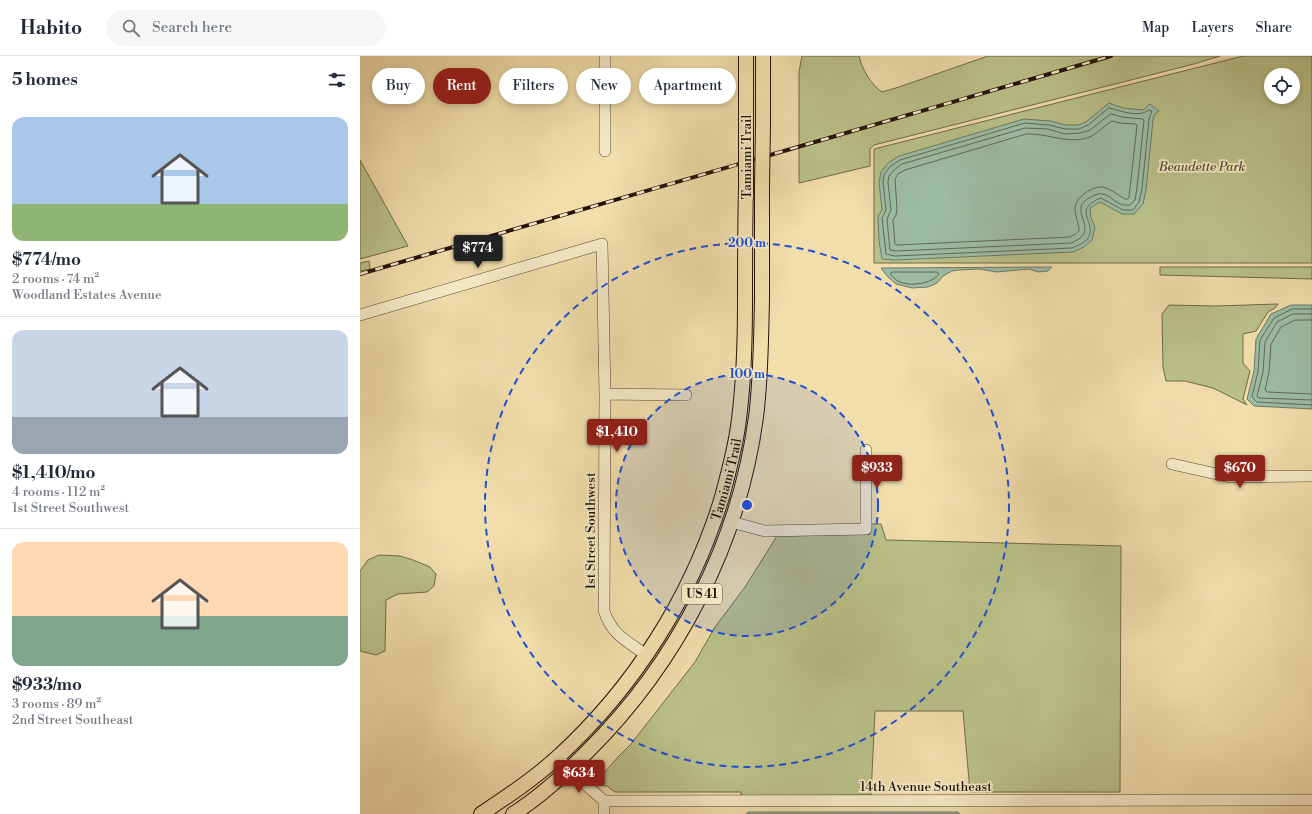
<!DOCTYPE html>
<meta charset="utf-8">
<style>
:root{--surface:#fff;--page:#f6f6f7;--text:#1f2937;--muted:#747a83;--line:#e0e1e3;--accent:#8f2418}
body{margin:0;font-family:"Libre Bodoni",serif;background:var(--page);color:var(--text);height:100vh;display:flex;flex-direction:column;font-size:15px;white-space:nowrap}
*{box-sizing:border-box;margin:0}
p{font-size:13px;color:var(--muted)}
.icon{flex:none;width:22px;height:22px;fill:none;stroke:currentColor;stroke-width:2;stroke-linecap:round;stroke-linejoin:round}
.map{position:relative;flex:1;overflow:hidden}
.details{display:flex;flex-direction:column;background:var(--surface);width:360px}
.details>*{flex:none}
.top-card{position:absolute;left:12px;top:12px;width:380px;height:36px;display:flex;gap:8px}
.controls{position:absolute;left:904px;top:12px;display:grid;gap:8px}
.controls a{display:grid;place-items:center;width:36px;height:36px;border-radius:50%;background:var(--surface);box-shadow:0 2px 6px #0003;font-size:20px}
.price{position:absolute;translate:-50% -34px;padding:0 9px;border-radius:4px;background:var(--accent);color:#fff;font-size:13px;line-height:26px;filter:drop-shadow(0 1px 2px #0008)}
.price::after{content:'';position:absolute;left:50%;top:24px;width:12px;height:9px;margin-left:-6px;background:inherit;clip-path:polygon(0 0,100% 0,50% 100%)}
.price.selected{background:#222;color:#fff}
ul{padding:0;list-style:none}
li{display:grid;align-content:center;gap:8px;height:212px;padding:0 12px}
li+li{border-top:1px solid var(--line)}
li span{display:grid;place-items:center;height:124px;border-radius:12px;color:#555}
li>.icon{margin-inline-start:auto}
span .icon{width:72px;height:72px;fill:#fffc;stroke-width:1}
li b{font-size:17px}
h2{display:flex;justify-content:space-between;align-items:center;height:48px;padding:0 12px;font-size:17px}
.tag{padding:0 14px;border-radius:18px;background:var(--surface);box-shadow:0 2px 6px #0003;font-size:14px;line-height:36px}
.tag.selected{background:var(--accent);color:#fff}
header{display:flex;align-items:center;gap:24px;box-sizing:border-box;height:56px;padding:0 20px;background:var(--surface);border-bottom:1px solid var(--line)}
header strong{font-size:19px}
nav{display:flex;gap:22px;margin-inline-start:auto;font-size:14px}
.search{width:280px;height:36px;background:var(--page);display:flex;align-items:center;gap:10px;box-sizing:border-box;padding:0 14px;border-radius:22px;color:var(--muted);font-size:15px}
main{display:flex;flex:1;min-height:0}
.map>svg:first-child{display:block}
.green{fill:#bac189;stroke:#6e6a48;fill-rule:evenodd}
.water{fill:#9cbda4;stroke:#6c7966}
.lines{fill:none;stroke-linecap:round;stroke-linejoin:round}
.shore{stroke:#606856;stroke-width:1}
.minor-casing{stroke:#564531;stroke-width:12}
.major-casing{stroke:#231208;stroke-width:16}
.minor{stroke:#f6eac8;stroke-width:11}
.major{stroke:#f1deab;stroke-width:14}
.rail-casing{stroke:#231208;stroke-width:4}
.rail{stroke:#f6eac8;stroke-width:2.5;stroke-dasharray:8;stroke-linecap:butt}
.major-bridge-casing{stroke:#231208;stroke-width:16;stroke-linecap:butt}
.major-bridge{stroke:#f1deab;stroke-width:14}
.ring{fill:none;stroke:#1d4ed8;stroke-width:2;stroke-dasharray:7 5}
.labels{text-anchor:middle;stroke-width:3.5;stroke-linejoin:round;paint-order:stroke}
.shield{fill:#f6eac8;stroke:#625342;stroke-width:1}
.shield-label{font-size:12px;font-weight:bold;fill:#231208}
.street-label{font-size:13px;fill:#231208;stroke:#f6eac8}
.park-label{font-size:13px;font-style:italic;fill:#584f35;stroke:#f6eac8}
.centre{fill:#1d4ed8;stroke:#f6eac8;stroke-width:2}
.ring-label{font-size:12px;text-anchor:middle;font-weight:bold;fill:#1d4ed8;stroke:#f6eac8;stroke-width:3.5;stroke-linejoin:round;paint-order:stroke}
</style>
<header>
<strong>Habito</strong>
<div class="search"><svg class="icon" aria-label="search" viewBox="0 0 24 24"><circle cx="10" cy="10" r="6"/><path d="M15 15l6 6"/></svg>Search here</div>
<nav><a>Map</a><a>Layers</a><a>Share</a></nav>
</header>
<main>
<section class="details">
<h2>5 homes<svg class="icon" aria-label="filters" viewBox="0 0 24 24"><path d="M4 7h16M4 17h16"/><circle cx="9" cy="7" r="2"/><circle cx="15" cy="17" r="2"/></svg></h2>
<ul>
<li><span style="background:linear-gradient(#a9c7e8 70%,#8fb573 0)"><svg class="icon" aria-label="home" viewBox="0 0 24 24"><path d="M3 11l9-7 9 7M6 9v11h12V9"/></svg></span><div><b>$774/mo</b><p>2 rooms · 74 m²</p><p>Woodland Estates Avenue</p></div></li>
<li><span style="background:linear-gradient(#c9d6e8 70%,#9aa5b1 0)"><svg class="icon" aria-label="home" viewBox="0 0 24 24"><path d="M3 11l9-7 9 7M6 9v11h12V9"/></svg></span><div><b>$1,410/mo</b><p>4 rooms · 112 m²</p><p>1st Street Southwest</p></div></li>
<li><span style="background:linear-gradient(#ffd9b3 60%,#7fa58c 0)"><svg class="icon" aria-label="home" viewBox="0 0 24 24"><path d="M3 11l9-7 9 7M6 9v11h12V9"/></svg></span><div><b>$933/mo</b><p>3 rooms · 89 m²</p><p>2nd Street Southeast</p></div></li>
</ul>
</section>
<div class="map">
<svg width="952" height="758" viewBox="0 0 952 758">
<rect width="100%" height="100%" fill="#f1deab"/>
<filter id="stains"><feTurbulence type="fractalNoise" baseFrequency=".005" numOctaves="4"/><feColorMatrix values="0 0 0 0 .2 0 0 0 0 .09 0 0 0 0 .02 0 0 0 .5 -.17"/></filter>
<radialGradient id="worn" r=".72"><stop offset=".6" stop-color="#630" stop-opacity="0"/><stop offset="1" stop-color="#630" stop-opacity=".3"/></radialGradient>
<path class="green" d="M442,0H499C502,13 511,29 522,36L539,31L628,0H860L834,8L514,89L510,93V110L439,127V16Z
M883,0H952V207H514V93ZM911,19H933V41H911Z
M0,104L48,190L0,203Z
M9,205L10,213L0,215V207Z
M800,211H952V223L800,219Z
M918,248L915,252L908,256L896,275L883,278V307L890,315L883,343L887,349L853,332L825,325H806L803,311L802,258L809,249L856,250Z
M510,468H521L526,484L761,490L760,736H610L603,655H515L511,739L381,740V736H255L247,730L232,728L245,716L257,702L271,688L335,606L355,571L385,531L417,480L510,478Z
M19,499L40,500L53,504L70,511L76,518L74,530L67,536L38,538L26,544L25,595L16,599L0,595V515L8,504Z"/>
<path class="water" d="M749,47L763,52L783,54L790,48L799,55L795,58L793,64L786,134L783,148L774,158H762L740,146L730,152L731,162L735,171L732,184L724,191L713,196L535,204L522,203L519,185L518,160L522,154L519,126L521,116L528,107L539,100L664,63L690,65L706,69H718L726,66Z
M692,211L688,215L678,216L669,213L637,216L619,213L599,214L592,215L583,220L577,227L568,231L552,232L536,228L527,220L521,212Z
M931,249H952V353L894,350L887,343L894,315L896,283L911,258Z
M388,756H598L600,758H386Z"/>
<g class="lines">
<path class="shore" d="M749,52C762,55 778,62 789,54L792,55L789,63L782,133L779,146L773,154H763L741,142C738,143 736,144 733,146C716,156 737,169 728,182C725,187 717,190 712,192L535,200L526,198L522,162L526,154L523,126L524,118L531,110L540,104L665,67L689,69L705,73H719L728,69Z
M751,58L762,61L782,63L784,64L777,132L775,144L770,149C750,151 750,127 726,144C709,157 742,175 711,187L536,195L530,194L527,163L531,154L528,126L529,120L534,114L542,108L665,72L688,73L705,78L720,77L730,74Z
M752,65L760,67L776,68L777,70L769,141L768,143H765C758,139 751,133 743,131C732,130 716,141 715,152C715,159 719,169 719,174C718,178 713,179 710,181L537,189L535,188L533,164L536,159L537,153L535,123L538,118L545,114L666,78C689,77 710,90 732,80C739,76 745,69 752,65Z
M533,216H577L579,218C572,228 549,231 538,225C536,224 533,221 531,219V217Z
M952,253H932L914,262L900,284L898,315L892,341L897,346L952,349
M952,258H933L917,266L905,286L903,316L897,340L899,342L952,344
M952,264H935L921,271L911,288L909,316L905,334L907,336L952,338"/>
<g class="minor-casing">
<path id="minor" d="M245,95V0
M0,259L242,188L245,338L244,555C253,580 266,584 286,599
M245,338L326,339
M812,408L870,421L952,420
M371,466L405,475L506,473V394
M198,701L209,714L244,745L952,744
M244,758V745"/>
</g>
<g class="major-casing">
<g id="major">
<path d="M403,69V0"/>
<path d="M386,73V0"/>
<path id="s1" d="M121,758C148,740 175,722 199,700C275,630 332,540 362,441C369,415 376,390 379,363C384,324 385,284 385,245C385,208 385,170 386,133"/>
<path d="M153,758C180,741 204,719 227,696C317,607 379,488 396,361C401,322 401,283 402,243C402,205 402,167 402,129"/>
</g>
</g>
<use href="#minor" class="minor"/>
<use href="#major" class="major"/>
<g class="rail-casing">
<path id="rail" d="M0,218L751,0"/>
</g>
<use href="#rail" class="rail"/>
<g class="major-bridge-casing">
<path id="major-bridge" d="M402,129L403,69
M386,133V73"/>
</g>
<use href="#major-bridge" class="major-bridge"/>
</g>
<circle cx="387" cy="449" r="131" fill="#1d4ed8" fill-opacity=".12"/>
<g class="ring">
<circle cx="387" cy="449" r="131"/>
<circle cx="387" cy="449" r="262"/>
</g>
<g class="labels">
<rect class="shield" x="322" y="528" width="40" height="20" rx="3"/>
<g class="shield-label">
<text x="342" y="542">US 41</text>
</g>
<g class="street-label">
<text transform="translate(386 101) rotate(-90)" y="5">Tamiami Trail</text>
<text dy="5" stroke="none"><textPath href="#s1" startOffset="425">Tamiami Trail</textPath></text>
<text transform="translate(230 475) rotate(-90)" y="5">1st Street Southwest</text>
<text x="566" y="735">14th Avenue Southeast</text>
</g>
<g class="park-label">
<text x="842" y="115">Beaudette Park</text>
</g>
</g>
<circle cx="387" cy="449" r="6" class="centre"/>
<g class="ring-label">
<text x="387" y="191">200 m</text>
<text x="387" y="322">100 m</text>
</g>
<rect width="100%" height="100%" filter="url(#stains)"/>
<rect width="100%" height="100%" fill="url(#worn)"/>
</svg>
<div class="controls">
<a><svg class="icon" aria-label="locate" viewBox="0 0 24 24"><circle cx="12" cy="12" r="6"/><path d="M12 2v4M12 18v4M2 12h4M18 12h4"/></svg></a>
</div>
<b class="price selected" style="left:118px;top:213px">$774</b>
<b class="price" style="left:257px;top:397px">$1,410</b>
<b class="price" style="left:517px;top:433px">$933</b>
<b class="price" style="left:880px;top:433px">$670</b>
<b class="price" style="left:219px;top:738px">$634</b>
<div class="top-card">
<a class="tag">Buy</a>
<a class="tag selected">Rent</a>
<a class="tag">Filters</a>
<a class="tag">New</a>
<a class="tag">Apartment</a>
</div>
</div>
</main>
